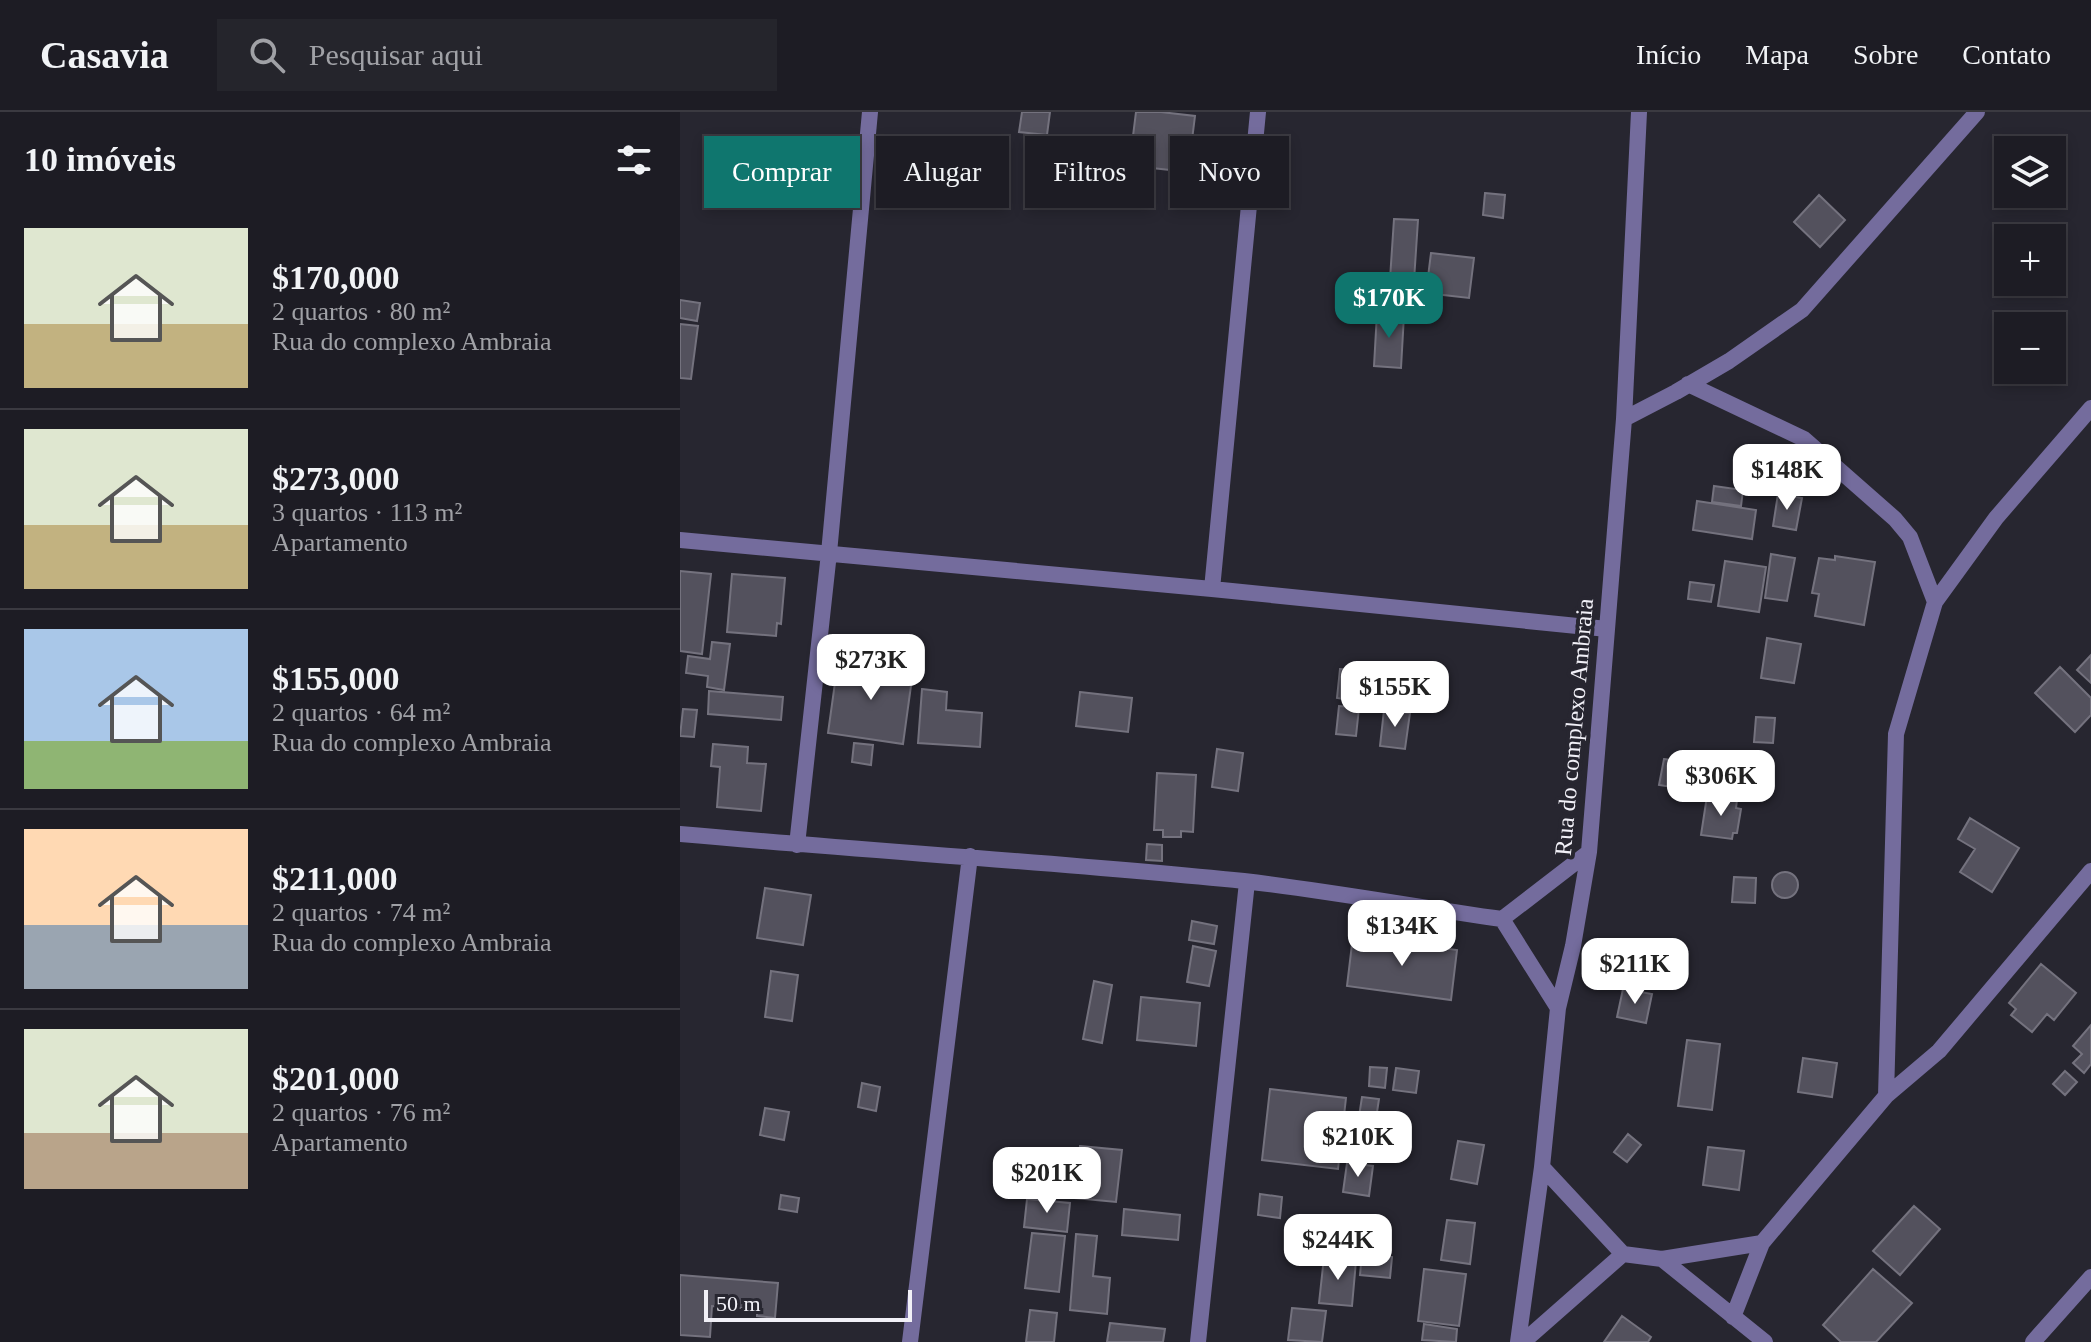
<!DOCTYPE html>
<html lang="pt">
<meta charset="utf-8">
<style>
:root{--surface:#1d1c24;--page:#25252c;--text:#f1f3f6;--muted:#a0a1a6;--line:#3b3a41;--accent:#0f766e}
body{margin:0;font-family:"Times New Roman",serif;background:var(--page);color:var(--text);height:100vh;display:flex;flex-direction:column;font-size:30px;white-space:nowrap}
*{box-sizing:border-box;margin:0}
p{font-size:26px;color:var(--muted)}
.icon{flex:none;width:44px;height:44px;fill:none;stroke:currentColor;stroke-width:2;stroke-linecap:round;stroke-linejoin:round}
.map{position:relative;flex:1;overflow:hidden}
.sheet{display:flex;flex-direction:column;background:var(--surface);width:680px}
.sheet>*{flex:none}
.banner{position:absolute;left:24px;top:24px;width:760px;height:72px;display:flex;gap:16px}
.fabs{position:absolute;left:1314px;top:24px;display:grid;gap:16px}
.fabs a{display:grid;place-items:center;width:72px;height:72px;border-radius:0px;background:var(--surface);box-shadow:0 4px 12px #0003,0 0 0 2px var(--line);font-size:40px}
.scale{position:absolute;left:24px;bottom:20px;width:208px;box-sizing:border-box;padding-left:8px;border:4px solid #f1f0f7;border-top:0;font-size:22px;line-height:28px;white-space:nowrap;color:#f1f0f7;-webkit-text-stroke:6px #272630;paint-order:stroke}
.price{position:absolute;translate:-50% -68px;padding:0 18px;border-radius:16px;background:#fff;color:#222;font-size:26px;line-height:52px;filter:drop-shadow(0 2px 4px #0008)}
.price::after{content:'';position:absolute;left:50%;top:48px;width:24px;height:18px;margin-left:-12px;background:inherit;clip-path:polygon(0 0,100% 0,50% 100%)}
.price.selected{background:var(--accent);color:#fff}
ul{padding:0;list-style:none}
li{display:flex;align-items:center;gap:24px;height:200px;padding:0 24px}
li+li{border-top:2px solid var(--line)}
li span{display:grid;place-items:center;flex:none;width:224px;height:160px;border-radius:0px;color:#555}
li>.icon{margin-inline-start:auto}
span .icon{width:96px;height:96px;fill:#fffc;stroke-width:1}
li b{font-size:34px}
h2{display:flex;justify-content:space-between;align-items:center;height:96px;padding:0 24px;font-size:34px}
.tag{padding:0 28px;border-radius:0px;background:var(--surface);box-shadow:0 4px 12px #0003,0 0 0 2px var(--line);font-size:28px;line-height:72px}
.tag.selected{background:var(--accent);color:#fff}
header{display:flex;align-items:center;gap:48px;box-sizing:border-box;height:112px;padding:0 40px;background:var(--surface);border-bottom:2px solid var(--line)}
header strong{font-size:38px}
nav{display:flex;gap:44px;margin-inline-start:auto;font-size:28px}
.search{width:560px;height:72px;background:var(--page);display:flex;align-items:center;gap:20px;box-sizing:border-box;padding:0 28px;border-radius:0px;color:var(--muted);font-size:30px}
main{display:flex;flex:1;min-height:0}
.map>svg:first-child{display:block}
.building{fill:#53515d;stroke:#74727e;stroke-width:2}
.lines{fill:none;stroke-linecap:round;stroke-linejoin:round}
.minor{stroke:#746c9d;stroke-width:16}
.labels{text-anchor:middle;stroke-width:8;stroke-linejoin:round;paint-order:stroke}
.street-label{font-size:24px;fill:#f1f0f7;stroke:#272630}
</style>
<header>
<strong>Casavia</strong>
<div class="search"><svg class="icon" aria-label="search" viewBox="0 0 24 24"><circle cx="10" cy="10" r="6"/><path d="M15 15l6 6"/></svg>Pesquisar aqui</div>
<nav><a>Início</a><a>Mapa</a><a>Sobre</a><a>Contato</a></nav>
</header>
<main>
<section class="sheet">
<h2>10 imóveis<svg class="icon" aria-label="filters" viewBox="0 0 24 24"><path d="M4 7h16M4 17h16"/><circle cx="9" cy="7" r="2"/><circle cx="15" cy="17" r="2"/></svg></h2>
<ul>
<li><span style="background:linear-gradient(#dfe7d0 60%,#c2b280 0)"><svg class="icon" aria-label="home" viewBox="0 0 24 24"><path d="M3 11l9-7 9 7M6 9v11h12V9"/></svg></span><div><b>$170,000</b><p>2 quartos · 80 m²</p><p>Rua do complexo Ambraia</p></div></li>
<li><span style="background:linear-gradient(#dfe7d0 60%,#c2b280 0)"><svg class="icon" aria-label="home" viewBox="0 0 24 24"><path d="M3 11l9-7 9 7M6 9v11h12V9"/></svg></span><div><b>$273,000</b><p>3 quartos · 113 m²</p><p>Apartamento</p></div></li>
<li><span style="background:linear-gradient(#a9c7e8 70%,#8fb573 0)"><svg class="icon" aria-label="home" viewBox="0 0 24 24"><path d="M3 11l9-7 9 7M6 9v11h12V9"/></svg></span><div><b>$155,000</b><p>2 quartos · 64 m²</p><p>Rua do complexo Ambraia</p></div></li>
<li><span style="background:linear-gradient(#ffd9b3 60%,#9aa5b1 0)"><svg class="icon" aria-label="home" viewBox="0 0 24 24"><path d="M3 11l9-7 9 7M6 9v11h12V9"/></svg></span><div><b>$211,000</b><p>2 quartos · 74 m²</p><p>Rua do complexo Ambraia</p></div></li>
<li><span style="background:linear-gradient(#dfe7d0 65%,#b9a48a 0)"><svg class="icon" aria-label="home" viewBox="0 0 24 24"><path d="M3 11l9-7 9 7M6 9v11h12V9"/></svg></span><div><b>$201,000</b><p>2 quartos · 76 m²</p><p>Apartamento</p></div></li>
</ul>
</section>
<div class="map">
<svg width="1411" height="1230" viewBox="0 0 1411 1230">
<rect width="100%" height="100%" fill="#272630"/>
<path class="building" d="M342,0H370L367,23L339,20Z
M456,0H481L515,4L508,60L463,55L464,42L451,40Z
M805,81L825,83L823,106L803,103Z
M1139,83L1165,108L1140,135L1114,110Z
M714,107L738,108L733,184L709,182Z
M751,141L794,146L789,186L746,181Z
M0,188L20,191L17,209L0,206Z
M697,201L724,203L721,256L694,254Z
M0,212L18,214L11,267L0,266Z
M1082,345L1102,348L1097,375L1077,372Z
M1034,374L1063,378L1061,394L1032,390Z
M1098,382L1122,386L1116,418L1093,414Z
M1017,389L1076,398L1072,427L1013,418Z
M1091,442L1115,446L1107,489L1085,486Z
M1155,444L1195,450L1184,513L1135,504L1139,482L1132,481L1139,446L1155,448Z
M1045,449L1086,455L1079,500L1038,494Z
M0,459L31,462L22,542L0,539Z
M52,462L105,466L101,512L97,511L96,524L47,520Z
M1010,470L1034,473L1031,490L1008,487Z
M1087,526L1121,532L1114,571L1081,566Z
M32,530L50,532L44,578L27,575L28,564L6,561L8,544L30,547Z
M1411,543V571L1397,558Z
M158,549L233,559L223,632L148,621Z
M1380,555L1411,586V603L1395,620L1355,581Z
M660,557L678,559L676,589L657,586Z
M242,577L267,580L266,598L302,601L300,635L238,631Z
M29,579L103,585L101,608L28,602Z
M400,580L452,586L448,620L396,614Z
M659,594L679,596L676,624L656,622Z
M3,597L17,598L14,625L0,624Z
M704,598L730,601L725,637L700,634Z
M1076,605L1095,606L1093,631L1074,630Z
M174,631L193,633L191,653L172,650Z
M33,632L68,635L67,651L86,652L81,699L37,695L40,655L31,654Z
M537,637L563,641L558,679L532,675Z
M984,647L1015,651L1011,678L979,673Z
M477,661L516,663L513,720L501,719V725H483V718H474Z
M1027,684L1057,688L1056,696L1061,697L1057,721H1053L1052,727L1021,723Z
M1290,706L1339,736L1312,780L1280,760L1295,737L1278,727Z
M467,732L482,733V749L466,748Z
M1092 773a13 13 0 1 1 26 0a13 13 0 1 1-26 0Z
M1054,765L1076,766L1075,791L1052,790Z
M85,776L131,783L123,833L77,826Z
M512,809L537,814L534,832L509,828Z
M673,824L777,838L771,888L667,874Z
M513,834L536,839L529,874L507,870Z
M1361,852L1396,881L1374,908L1367,902L1352,920L1331,903L1336,897L1329,891Z
M91,859L118,863L112,909L85,905Z
M414,869L432,873L422,931L403,927Z
M943,877L972,882L966,911L937,905Z
M461,885L520,891L516,934L457,928Z
M1411,913V952L1404,961L1393,951L1402,942L1393,934Z
M1007,928L1040,932L1032,998L998,994Z
M1123,946L1157,951L1152,985L1118,980Z
M690,955L707,956L705,976L689,974Z
M716,956L739,959L736,981L713,978Z
M1385,959L1397,970L1385,983L1373,972Z
M182,971L200,975L196,999L178,995Z
M590,977L666,986L658,1057L582,1048Z
M682,985L699,987L692,1033L675,1030Z
M85,996L109,1000L104,1028L80,1023Z
M948,1022L961,1033L947,1050L934,1040Z
M778,1029L804,1033L797,1072L771,1067Z
M400,1034L442,1038L436,1090L395,1086Z
M1028,1035L1064,1039L1059,1078L1023,1073Z
M667,1051L693,1054L689,1084L663,1080Z
M580,1082L602,1085L600,1106L578,1103Z
M101,1083L119,1086L117,1100L99,1097Z
M347,1087L390,1091L387,1120L344,1115Z
M1234,1094L1260,1117L1220,1163L1193,1139Z
M444,1097L500,1103L498,1128L442,1123Z
M767,1108L795,1111L790,1152L761,1148Z
M352,1121L385,1124L379,1180L345,1176Z
M396,1122L417,1124L413,1164L430,1166L427,1202L390,1198Z
M682,1141L712,1145L710,1166L680,1163Z
M644,1145L676,1149L672,1194L639,1191Z
M744,1157L786,1162L779,1214L738,1209Z
M1193,1157L1232,1191L1196,1230H1161L1143,1213Z
M0,1163L98,1171L95,1206L77,1204V1197L32,1194L30,1225L0,1223Z
M612,1196L646,1199L642,1230L608,1228Z
M350,1198L377,1201L374,1230H346Z
M942,1204L971,1225L968,1230H924Z
M430,1211L485,1217L483,1230H427Z
M744,1212L777,1217L776,1230L742,1228Z"/>
<g class="lines">
<path class="minor" d="M1008,272L1124,327L1215,407L1230,425L1255,490
M944,307L996,280L1049,249L1122,198L1297,0
M0,428L532,477L927,517
M532,477L578,0
M0,722C188,739 376,750 564,769C650,779 736,795 822,807L909,740
M117,733L149,441L190,0
M822,807L878,896
M1206,984L1216,622L1255,490L1316,406L1411,296
M862,1055L943,1142L982,1147L1082,1131
M982,1147L1085,1230
M1053,1205L1082,1131L1206,984L1259,939L1411,759
M230,1230L290,744
M518,1230L567,770
M838,1230L862,1055L878,896L893,834L909,740L944,307L959,0
M843,1230L943,1142
M1353,1230L1411,1165"/>
</g>
<g class="labels">
<g class="street-label">
<text transform="translate(894 615) rotate(-85)" y="8">Rua do complexo Ambraia</text>
</g>
</g>
</svg>
<div class="fabs">
<a><svg class="icon" aria-label="layers" viewBox="0 0 24 24"><path d="M12 4l9 5-9 5-9-5zM3 14l9 5 9-5"/></svg></a>
<a>+</a>
<a>−</a>
</div>
<div class="scale">50 m</div>
<b class="price selected" style="left:709px;top:228px">$170K</b>
<b class="price" style="left:1107px;top:400px">$148K</b>
<b class="price" style="left:191px;top:590px">$273K</b>
<b class="price" style="left:715px;top:617px">$155K</b>
<b class="price" style="left:1041px;top:706px">$306K</b>
<b class="price" style="left:722px;top:856px">$134K</b>
<b class="price" style="left:955px;top:894px">$211K</b>
<b class="price" style="left:678px;top:1067px">$210K</b>
<b class="price" style="left:367px;top:1103px">$201K</b>
<b class="price" style="left:658px;top:1170px">$244K</b>
<div class="banner">
<a class="tag selected">Comprar</a>
<a class="tag">Alugar</a>
<a class="tag">Filtros</a>
<a class="tag">Novo</a>
</div>
</div>
</main>
